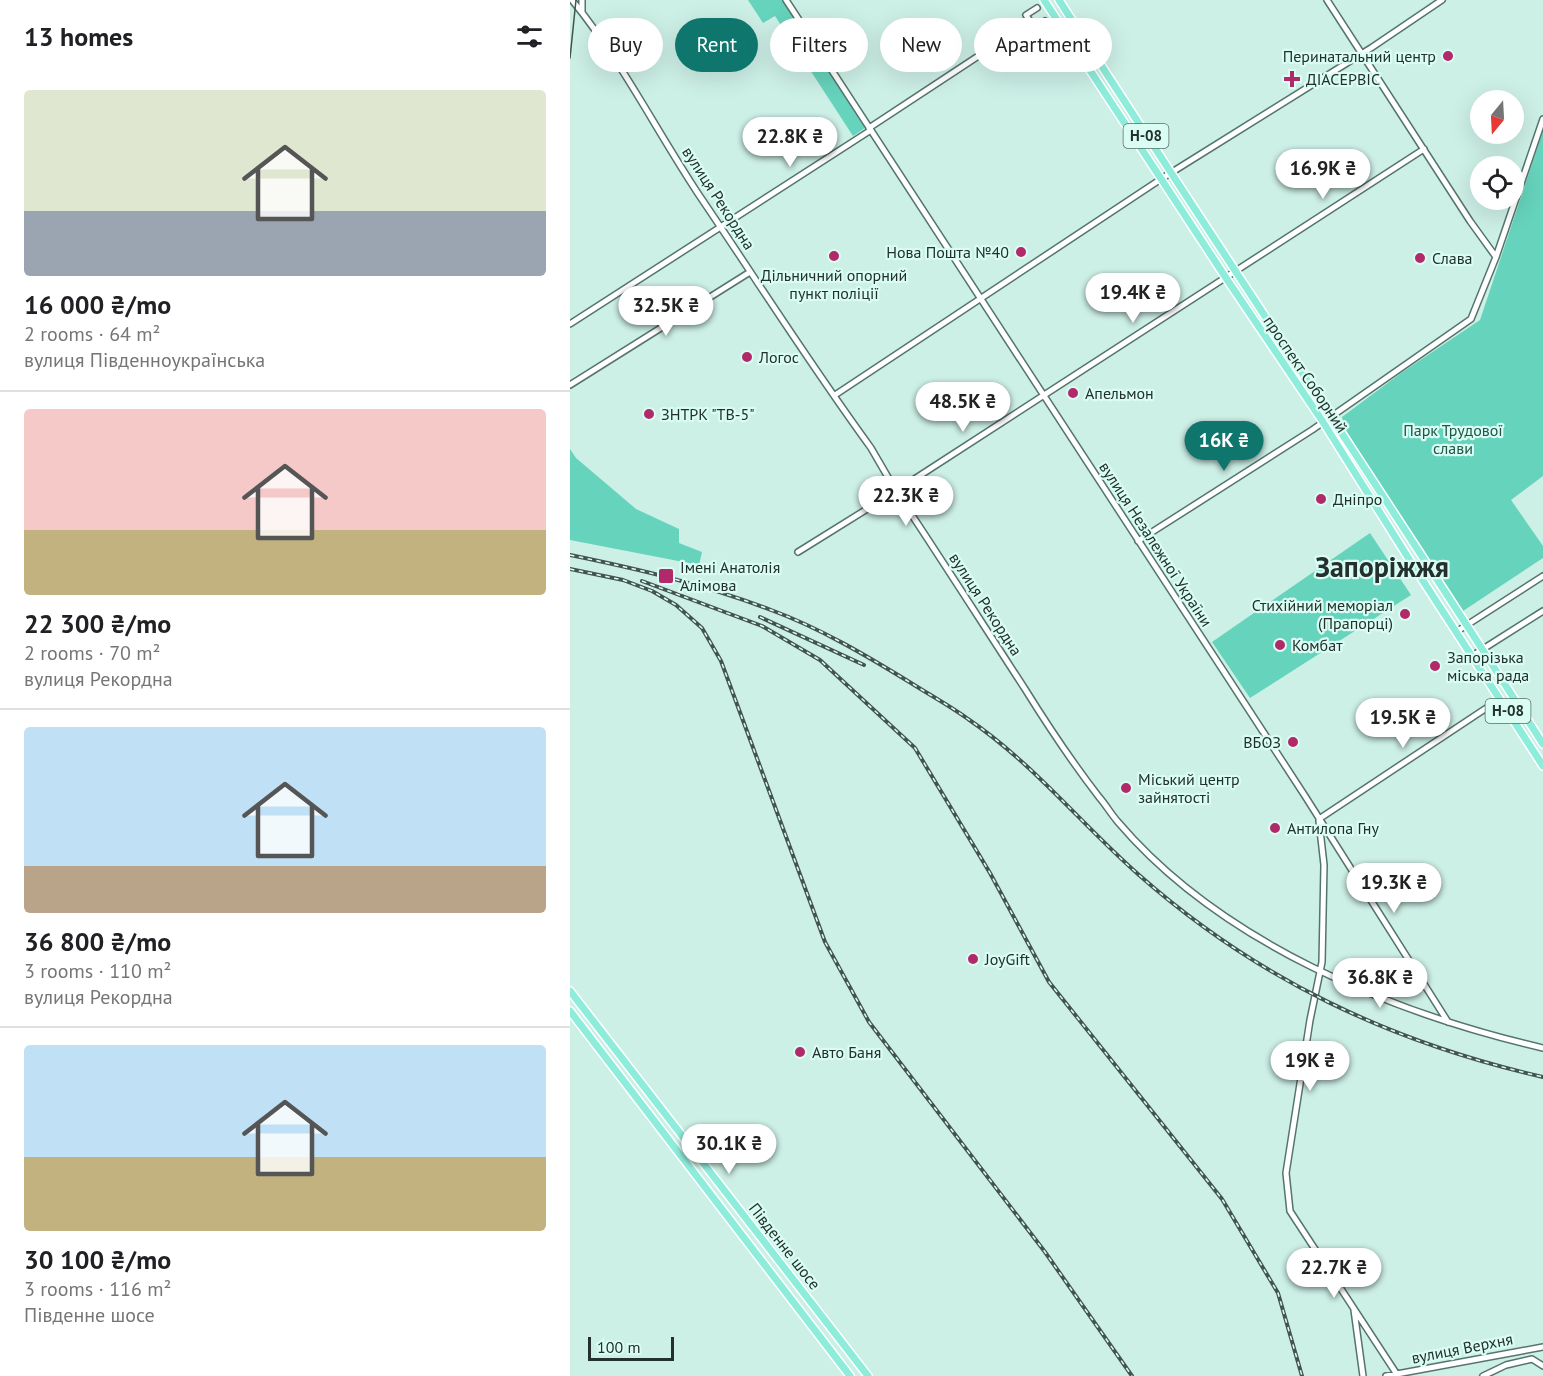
<!DOCTYPE html>
<meta charset="utf-8">
<style>
:root{--surface:#fff;--page:#f6f6f6;--text:#202124;--muted:#757577;--line:#e0e0e0;--accent:#0f766e}
body{margin:0;font-family:"PT Sans",sans-serif;background:var(--page);color:var(--text);height:100vh;display:flex;flex-direction:column;font-size:22px;white-space:nowrap}
*{box-sizing:border-box;margin:0}
p{font-size:20px;color:var(--muted)}
.icon{flex:none;width:33px;height:33px;fill:none;stroke:currentColor;stroke-width:2;stroke-linecap:round;stroke-linejoin:round}
.map{position:relative;flex:1;overflow:hidden}
.sheet{display:flex;flex-direction:column;background:var(--surface);width:570px}
.sheet>*{flex:none}
.top-card{position:absolute;left:18px;top:18px;width:570px;height:54px;display:flex;gap:12px}
.needle{width:39px;rotate:198deg}
.tools{position:absolute;left:900px;top:90px;display:grid;gap:12px}
.tools a{display:grid;place-items:center;width:54px;height:54px;border-radius:50%;background:var(--surface);box-shadow:0 6px 24px #0002;font-size:30px}
.scale{position:absolute;left:18px;bottom:15px;width:86px;box-sizing:border-box;padding-left:6px;border:3px solid #23302d;border-top:0;font-size:16px;line-height:21px;white-space:nowrap;color:#23302d;-webkit-text-stroke:4px #d9fcf3;paint-order:stroke}
.price{position:absolute;translate:-50% -51px;padding:0 14px;border-radius:21px;background:#fff;color:#222;font-size:20px;line-height:39px;filter:drop-shadow(0 2px 3px #0008)}
.price::after{content:'';position:absolute;left:50%;top:36px;width:18px;height:14px;margin-left:-9px;background:inherit;clip-path:polygon(0 0,100% 0,50% 100%)}
.price.selected{background:var(--accent);color:#fff}
ul{padding:0;list-style:none}
li{display:grid;align-content:center;gap:12px;height:318px;padding:0 24px}
li+li{border-top:2px solid var(--line)}
li span{display:grid;place-items:center;height:186px;border-radius:6px;color:#555}
li>.icon{margin-inline-start:auto}
span .icon{width:108px;height:108px;fill:#fffc;stroke-width:1}
li b{font-size:26px}
h2{display:flex;justify-content:space-between;align-items:center;height:72px;padding:0 24px;font-size:26px}
.chip{padding:0 21px;border-radius:27px;background:var(--surface);box-shadow:0 6px 24px #0002;font-size:21px;line-height:54px}
.chip.selected{background:var(--accent);color:#fff}
main{display:flex;flex:1;min-height:0}
.map>svg:first-child{display:block}
.green{fill:#66d3bc}
.lines{fill:none;stroke-linecap:round;stroke-linejoin:round}
.minor-casing{stroke:#55746c;stroke-width:8}
.major-casing{stroke:#fff;stroke-width:10}
.minor{stroke:#fff;stroke-width:5}
.major{stroke:#8eecdb;stroke-width:7}
.tram{stroke:#435450;stroke-width:1.5}
.rail-casing{stroke:#435450;stroke-width:4}
.rail{stroke:#d9fcf3;stroke-width:1.5;stroke-dasharray:4.5;stroke-linecap:butt}
.poi-dot{fill:#b22969;stroke:#d9fcf3;stroke-width:2}
.labels{text-anchor:middle;stroke-width:4.5;stroke-linejoin:round;paint-order:stroke}
.shield{fill:#d9fcf3;stroke:#5a6d68;stroke-width:1.5}
.shield-label{font-size:15px;font-weight:bold;fill:#23302d}
.poi-label{font-size:16px;fill:#23302d;stroke:#d9fcf3;text-anchor:start}
.street-label{font-size:16px;fill:#23302d;stroke:#d9fcf3}
.park-label{font-size:16px;fill:#225449;stroke:#d9fcf3}
.town-label{font-size:28px;font-weight:bold;fill:#23302d;stroke:#d9fcf3}
</style>
<main>
<section class="sheet">
<h2>13 homes<svg class="icon" aria-label="filters" viewBox="0 0 24 24"><path d="M4 7h16M4 17h16"/><circle cx="9" cy="7" r="2"/><circle cx="15" cy="17" r="2"/></svg></h2>
<ul>
<li><span style="background:linear-gradient(#dfe7d0 65%,#9aa5b1 0)"><svg class="icon" aria-label="home" viewBox="0 0 24 24"><path d="M3 11l9-7 9 7M6 9v11h12V9"/></svg></span><div><b>16 000 ₴/mo</b><p>2 rooms · 64 m²</p><p>вулиця Південноукраїнська</p></div></li>
<li><span style="background:linear-gradient(#f6c9c9 65%,#c2b280 0)"><svg class="icon" aria-label="home" viewBox="0 0 24 24"><path d="M3 11l9-7 9 7M6 9v11h12V9"/></svg></span><div><b>22 300 ₴/mo</b><p>2 rooms · 70 m²</p><p>вулиця Рекордна</p></div></li>
<li><span style="background:linear-gradient(#bfe0f5 75%,#b9a48a 0)"><svg class="icon" aria-label="home" viewBox="0 0 24 24"><path d="M3 11l9-7 9 7M6 9v11h12V9"/></svg></span><div><b>36 800 ₴/mo</b><p>3 rooms · 110 m²</p><p>вулиця Рекордна</p></div></li>
<li><span style="background:linear-gradient(#bfe0f5 60%,#c2b280 0)"><svg class="icon" aria-label="home" viewBox="0 0 24 24"><path d="M3 11l9-7 9 7M6 9v11h12V9"/></svg></span><div><b>30 100 ₴/mo</b><p>3 rooms · 116 m²</p><p>Південне шосе</p></div></li>
</ul>
</section>
<div class="map">
<svg width="973" height="1376" viewBox="0 0 973 1376">
<rect width="100%" height="100%" fill="#ccefe6"/>
<path class="green" d="M178,0H212L295,128L283,136L205,16L193,23Z
M973,131V476L941,500L973,546V558L893,611L848,545L775,429L772,417L831,373L910,320Z
M538,281L546,293L529,304L521,293Z
M0,449L6,458L66,509L109,529V543L132,552L129,565L0,540Z
M800,533L841,595L680,698L642,642Z"/>
<g class="lines">
<g class="minor-casing">
<path id="minor" d="M2,0C51,60 86,130 129,195C186,279 241,366 301,448L326,491C370,557 412,623 455,689C478,726 502,762 529,797C536,805 541,814 548,822C651,943 822,1013 973,1048
M216,0L735,796L878,1022
M757,0L900,221L926,257
M467,8L456,15L465,29L475,21
M12,12V0
M299,128L460,22
M0,324L301,130
M0,385L180,272
M265,395L591,179L801,48L872,0
M568,541L742,430L901,319L926,257L973,119
M228,552L326,491L854,149
M886,632L973,576
M902,656L973,611
M749,819L930,699
M749,821L754,865L752,962L740,1020L716,1173L720,1211L828,1376
M784,1310L793,1376
M816,1376L973,1347
M913,1376L936,1365L962,1359L973,1366"/>
</g>
<g class="major-casing">
<path id="major" d="M474,0L656,278L753,422L844,567L973,766
M489,0C649,249 814,494 973,744
M0,991L298,1376
M0,1011L280,1376"/>
</g>
<use href="#minor" class="minor"/>
<use href="#major" class="major"/>
<path class="tram" d="M0,58L6,0"/>
<g class="rail-casing">
<path id="rail" d="M0,555C68,569 136,585 201,610C250,628 297,656 341,683C360,695 380,706 398,719C464,764 510,823 569,875C687,979 820,1042 973,1077
M0,569L53,580L82,591L106,605L132,628L151,661L255,942L299,1022L475,1252L562,1376
M72,581L192,626L250,660L345,748L420,873L479,982L652,1199L708,1293L732,1376
M190,617L294,665"/>
</g>
<use href="#rail" class="rail"/>
</g>
<g class="poi-dot">
<circle cx="878" cy="56" r="6"/>
<path d="M719 70h6v6h6v6h-6v6h-6v-6h-6v-6h6z"/>
<circle cx="451" cy="252" r="6"/>
<circle cx="264" cy="256" r="6"/>
<circle cx="850" cy="258" r="6"/>
<circle cx="177" cy="357" r="6"/>
<circle cx="503" cy="393" r="6"/>
<circle cx="79" cy="414" r="6"/>
<circle cx="751" cy="499" r="6"/>
<rect x="88" y="568" width="16" height="16" rx="3"/>
<circle cx="835" cy="614" r="6"/>
<circle cx="710" cy="645" r="6"/>
<circle cx="865" cy="666" r="6"/>
<circle cx="723" cy="742" r="6"/>
<circle cx="556" cy="788" r="6"/>
<circle cx="705" cy="828" r="6"/>
<circle cx="403" cy="959" r="6"/>
<circle cx="230" cy="1052" r="6"/>
</g>
<g class="labels">
<g class="shield">
<rect x="553.5" y="124" width="45" height="24" rx="4.5"/>
<rect x="915.5" y="699" width="45" height="24" rx="4.5"/>
</g>
<g class="shield-label">
<text x="576" y="141">Н-08</text>
<text x="938" y="716">Н-08</text>
</g>
<g class="poi-label">
<text x="866" y="62" text-anchor="end">Перинатальний центр</text>
<text x="736" y="85">ДІАСЕРВІС</text>
<text x="439" y="258" text-anchor="end">Нова Пошта №40</text>
<text x="862" y="264">Слава</text>
<text x="264" y="281" text-anchor="middle">Дільничний опорний<tspan x="264" dy="18">пункт поліції</tspan></text>
<text x="189" y="363">Логос</text>
<text x="515" y="399">Апельмон</text>
<text x="91" y="420">ЗНТРК "ТВ-5"</text>
<text x="763" y="505">Дніпро</text>
<text x="110" y="573">Імені Анатолія<tspan x="110" dy="18">Алімова</tspan></text>
<text x="823" y="611" text-anchor="end">Стихійний меморіал<tspan x="823" dy="18">(Прапорці)</tspan></text>
<text x="722" y="651">Комбат</text>
<text x="877" y="663">Запорізька<tspan x="877" dy="18">міська рада</tspan></text>
<text x="711" y="748" text-anchor="end">ВБОЗ</text>
<text x="568" y="785">Міський центр<tspan x="568" dy="18">зайнятості</tspan></text>
<text x="717" y="834">Антилопа Гну</text>
<text x="415" y="965">JoyGift</text>
<text x="242" y="1058">Авто Баня</text>
</g>
<g class="street-label">
<text transform="translate(149 198) rotate(57)" y="6">вулиця Рекордна</text>
<text transform="translate(736 374) rotate(56)" y="6">проспект Соборний</text>
<text transform="translate(586 544) rotate(57)" y="6">вулиця Незалежної України</text>
<text transform="translate(416 604) rotate(57)" y="6">вулиця Рекордна</text>
<text transform="translate(215 1246) rotate(52)" y="6">Південне шосе</text>
<text transform="translate(892 1348) rotate(-11)" y="6">вулиця Верхня</text>
</g>
<g class="park-label">
<text x="883" y="436">Парк Трудової<tspan x="883" dy="18">слави</tspan></text>
</g>
<g class="town-label">
<text x="812" y="577">Запоріжжя</text>
</g>
</g>
</svg>
<div class="tools">
<a><svg class="needle" viewBox="-14 -14 28 28"><path d="M0-13l5 13h-10z" fill="#e53935"/><path d="M0 13l5-13h-10z" fill="#757577"/></svg></a>
<a><svg class="icon" aria-label="locate" viewBox="0 0 24 24"><circle cx="12" cy="12" r="6"/><path d="M12 2v4M12 18v4M2 12h4M18 12h4"/></svg></a>
</div>
<div class="scale">100 m</div>
<b class="price" style="left:220px;top:168px">22.8K ₴</b>
<b class="price" style="left:753px;top:200px">16.9K ₴</b>
<b class="price" style="left:563px;top:324px">19.4K ₴</b>
<b class="price" style="left:96px;top:337px">32.5K ₴</b>
<b class="price" style="left:393px;top:433px">48.5K ₴</b>
<b class="price selected" style="left:654px;top:472px">16K ₴</b>
<b class="price" style="left:336px;top:527px">22.3K ₴</b>
<b class="price" style="left:833px;top:749px">19.5K ₴</b>
<b class="price" style="left:824px;top:914px">19.3K ₴</b>
<b class="price" style="left:810px;top:1009px">36.8K ₴</b>
<b class="price" style="left:740px;top:1092px">19K ₴</b>
<b class="price" style="left:159px;top:1175px">30.1K ₴</b>
<b class="price" style="left:764px;top:1299px">22.7K ₴</b>
<div class="top-card">
<a class="chip">Buy</a>
<a class="chip selected">Rent</a>
<a class="chip">Filters</a>
<a class="chip">New</a>
<a class="chip">Apartment</a>
</div>
</div>
</main>
